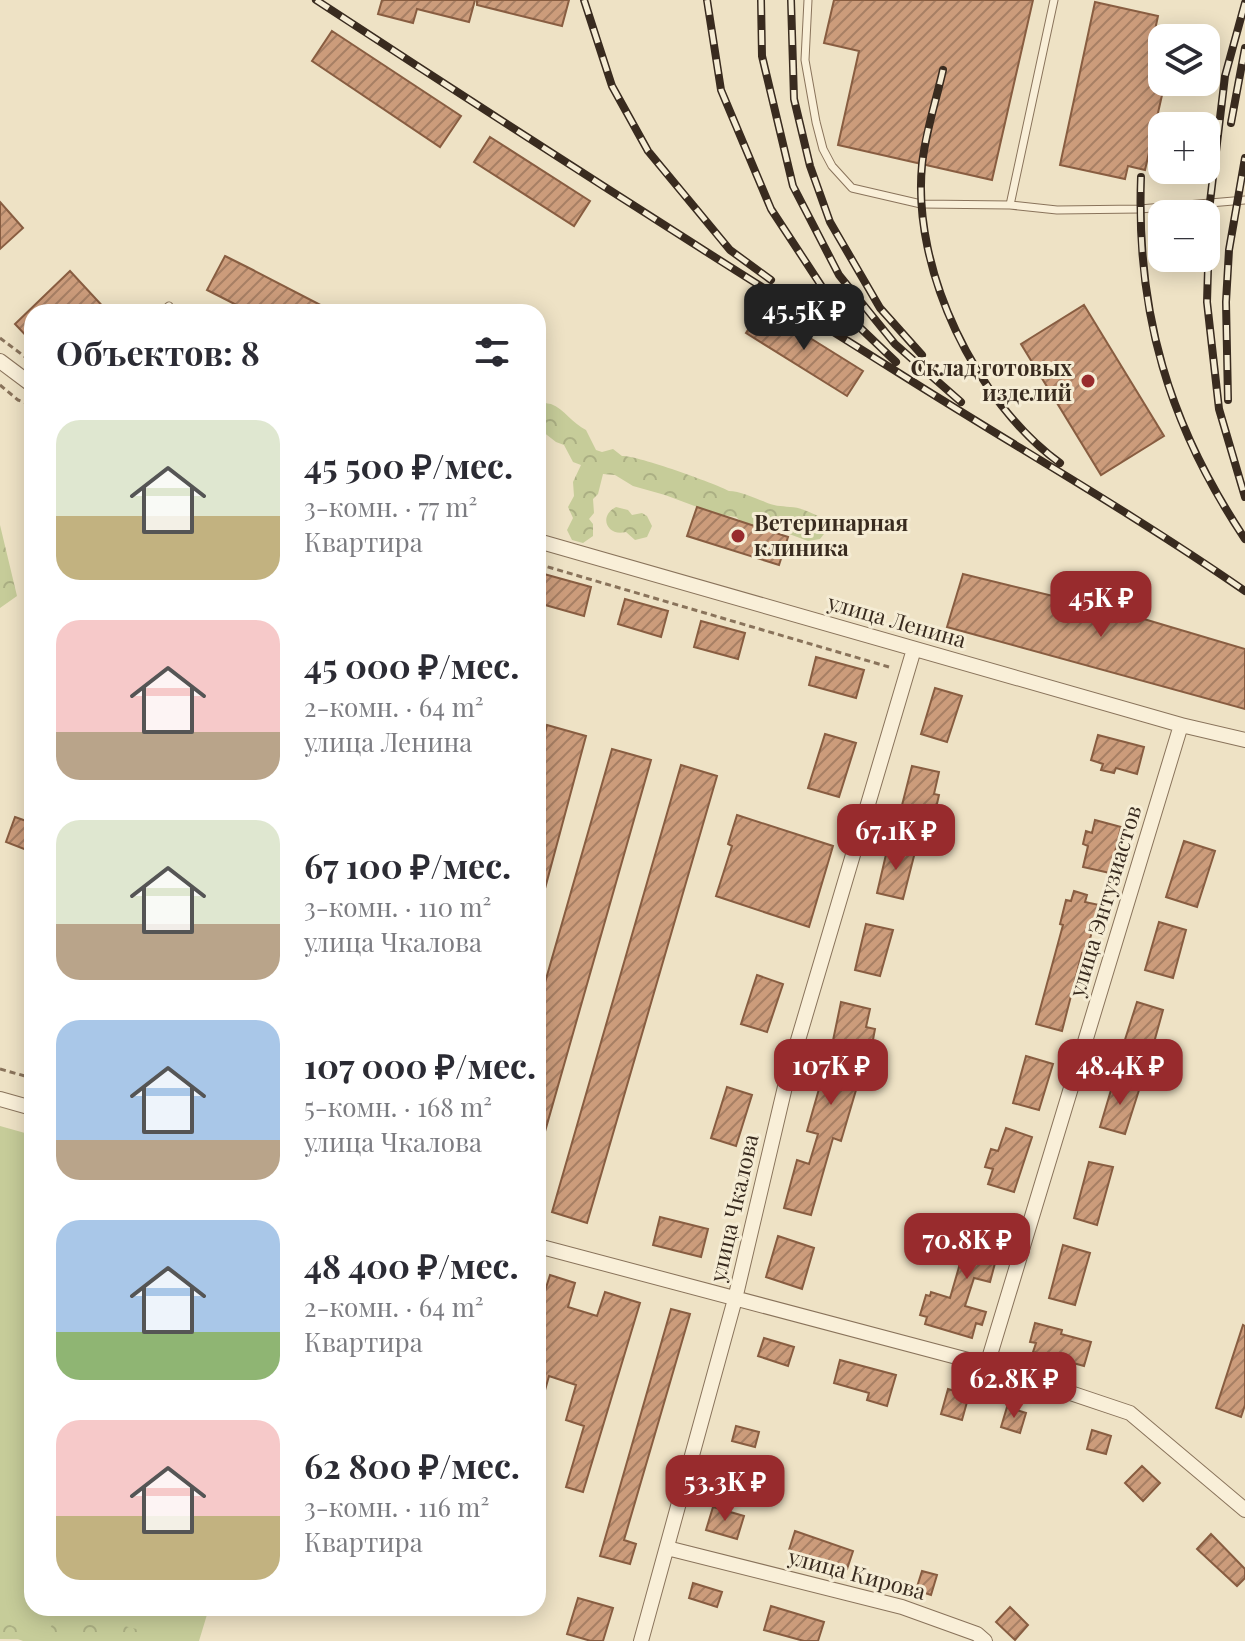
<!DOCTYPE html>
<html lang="ru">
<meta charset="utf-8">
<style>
:root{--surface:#fff;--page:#f7f7f7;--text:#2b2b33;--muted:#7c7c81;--accent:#982b2d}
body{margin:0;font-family:"Playfair Display",serif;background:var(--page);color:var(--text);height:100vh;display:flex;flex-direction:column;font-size:30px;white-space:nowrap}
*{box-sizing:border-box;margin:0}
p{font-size:26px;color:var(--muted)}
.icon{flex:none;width:44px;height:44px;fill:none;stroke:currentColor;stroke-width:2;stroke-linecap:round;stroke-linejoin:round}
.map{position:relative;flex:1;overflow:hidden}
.details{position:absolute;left:24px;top:304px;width:522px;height:1312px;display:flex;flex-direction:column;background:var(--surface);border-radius:24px;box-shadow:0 4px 20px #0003}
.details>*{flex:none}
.controls{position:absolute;left:1148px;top:24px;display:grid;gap:16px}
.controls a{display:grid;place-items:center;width:72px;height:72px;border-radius:16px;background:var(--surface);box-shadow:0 4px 20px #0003;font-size:40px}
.price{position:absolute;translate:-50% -68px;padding:0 18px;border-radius:16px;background:var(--accent);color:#fff;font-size:26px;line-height:52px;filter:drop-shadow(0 2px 4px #0008)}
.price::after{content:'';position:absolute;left:50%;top:48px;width:24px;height:18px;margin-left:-12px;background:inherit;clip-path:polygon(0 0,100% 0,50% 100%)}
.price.active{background:#222;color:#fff}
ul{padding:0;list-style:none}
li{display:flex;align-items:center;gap:24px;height:200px;padding:0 32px}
li span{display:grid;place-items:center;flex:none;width:224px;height:160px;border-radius:24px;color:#555}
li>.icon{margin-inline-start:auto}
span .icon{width:96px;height:96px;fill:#fffc;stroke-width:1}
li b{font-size:34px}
h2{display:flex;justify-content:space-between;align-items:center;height:96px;padding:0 32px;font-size:34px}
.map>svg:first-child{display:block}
.grass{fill:#c6cc99}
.forest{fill:url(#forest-crowns)}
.building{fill:url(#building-hatch);stroke:#885d41;stroke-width:2}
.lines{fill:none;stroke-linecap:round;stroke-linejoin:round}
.service-casing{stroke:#89735b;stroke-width:9}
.minor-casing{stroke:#89735b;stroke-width:16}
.path{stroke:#89735b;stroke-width:3;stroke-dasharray:6 4;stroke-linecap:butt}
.service{stroke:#f9efd8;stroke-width:7}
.minor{stroke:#f9efd8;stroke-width:14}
.rail-casing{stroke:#392b1f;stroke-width:8}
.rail{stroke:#f5ecd4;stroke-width:5;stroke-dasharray:15;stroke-linecap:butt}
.poi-dot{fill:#982b2d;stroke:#f5ecd4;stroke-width:3}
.labels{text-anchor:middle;stroke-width:6;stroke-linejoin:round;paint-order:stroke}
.poi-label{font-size:22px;font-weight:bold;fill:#392b1f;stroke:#f5ecd4;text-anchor:end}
.street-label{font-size:22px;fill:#392b1f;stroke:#f5ecd4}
</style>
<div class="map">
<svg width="1245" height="1641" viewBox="0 0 1245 1641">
<defs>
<pattern id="forest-crowns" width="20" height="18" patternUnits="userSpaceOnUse" patternTransform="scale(2)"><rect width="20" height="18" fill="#c6cc99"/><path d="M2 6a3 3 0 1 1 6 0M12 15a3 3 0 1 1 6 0" fill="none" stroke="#abaf83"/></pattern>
<pattern id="building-hatch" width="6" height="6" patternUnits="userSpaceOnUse" patternTransform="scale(2)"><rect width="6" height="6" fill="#cc9c7b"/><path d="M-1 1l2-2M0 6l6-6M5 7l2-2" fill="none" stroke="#a77f64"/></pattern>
</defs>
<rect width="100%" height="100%" fill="#eee2c5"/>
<path class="grass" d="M0,1126L32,1135V1608H209L199,1641H23L0,1632Z"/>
<path class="forest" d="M538,400C542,403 546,403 551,404C564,409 573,424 586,430L596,450L602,452L613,449L622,456C636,455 714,483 729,491C739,491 755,498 765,502C773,506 781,506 790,507C800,507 811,513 820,517L825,528L824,534L820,539L808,541L781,531L762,529L744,524L736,517L716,514L665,495L633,486L615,475L603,474L598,494L593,499L594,513L589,519L593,524V536L583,543L572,540L567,530L573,518L568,507L574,496L573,482L581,465L573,462L564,445L556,442L538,428Z
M616,507L628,510L632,515L642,513L647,516L652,526L647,537L635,540L626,532C607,537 598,516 616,507Z
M0,525L17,596L0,608Z
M61,1610L184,1641L0,1639V1621L44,1638Z"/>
<path class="building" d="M382,0H475L469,22L417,9L413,23L378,14Z
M477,0H569L562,26L477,5Z
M834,0H1033L992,180L838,145L859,51L824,43Z
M1095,2L1158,16L1155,30L1165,32L1162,38V82H1165L1145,170L1128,166L1125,179L1060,165Z
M332,31L461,116L440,147L312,61Z
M490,137L590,201L574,226L474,162Z
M0,202L23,228L0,249Z
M225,256L253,270L334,312H250L219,296L207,290Z
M70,271L108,312H32V342L15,324Z
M1084,305L1164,436L1101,475L1021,344Z
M762,308L863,371L847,396L746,333Z
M697,507L788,537L779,565L687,536Z
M544,574L591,587L584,616L538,603Z
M963,574L1127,614L1245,649V709L947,627Z
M625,599L668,611L661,637L618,624Z
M701,621L745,633L738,659L694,647Z
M816,657L864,670L856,698L809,685Z
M935,688L962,696L947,742L921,734Z
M547,725L586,736L543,896H538V759Z
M825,734L856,743L839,797L808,788Z
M1098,735L1144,747L1137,774L1116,768L1114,773L1101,770L1103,764L1091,760Z
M612,749L651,760L542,1142L538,1141V1007Z
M681,765L717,776L587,1223L552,1212Z
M912,766L939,772L934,794L939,795L936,808L930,807L927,819L900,813Z
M737,815L833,846L809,927L716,896L732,846L728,844Z
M15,817L32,823V852L6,842Z
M1095,820L1121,827L1110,873L1083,867L1088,846L1083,844L1086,831L1092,833Z
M1184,841L1215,851L1197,907L1166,897Z
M888,846L915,852L903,899L877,893Z
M1074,891L1087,895L1085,902L1099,905L1086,954L1082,953L1062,1031L1036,1024L1063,925L1060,924L1066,900L1071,901Z
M1159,922L1186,930L1173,978L1145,970Z
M866,924L893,930L880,976L855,970Z
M757,975L783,984L767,1032L741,1024Z
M841,1002L870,1009L866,1027L875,1029L872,1045L860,1042L846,1088L856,1090L841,1141L833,1138L811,1215L784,1208L797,1160L809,1164L818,1134L807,1131L821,1082L832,1085L842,1053L831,1050Z
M1137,1002L1163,1010L1150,1057L1122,1049Z
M1026,1056L1053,1064L1039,1110L1013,1103Z
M1114,1080L1140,1087L1125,1134L1100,1127Z
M727,1087L752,1095L736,1146L711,1138Z
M1006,1128L1032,1137L1014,1192L988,1184L993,1169L985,1167L991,1149L998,1151Z
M1089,1162L1113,1167L1097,1225L1074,1218Z
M980,1215L1006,1222L990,1282L974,1278L965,1306L986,1312L982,1325L976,1323L972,1338L925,1324L927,1317L920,1315L926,1295L930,1296L931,1292L950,1298L970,1229L976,1230Z
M660,1217L708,1229L701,1257L653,1245Z
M778,1236L814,1248L802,1289L766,1277Z
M1063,1245L1090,1253L1075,1305L1049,1298Z
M550,1275L575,1283L568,1307L597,1316L605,1292L640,1303L583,1492L566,1487L584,1426L566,1420L576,1385L549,1376L542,1401L538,1400V1313Z
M671,1309L690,1314L624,1540L636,1544L630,1564L600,1556Z
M1035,1323L1062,1330L1061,1334L1091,1342L1084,1366L1033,1352L1036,1343L1030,1342Z
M1243,1325L1245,1326V1405L1241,1417L1216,1408Z
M764,1338L794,1347L788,1366L758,1356Z
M840,1360L896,1375L887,1406L867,1400L869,1393L834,1383Z
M948,1389L969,1395L962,1420L941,1414Z
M1007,1407L1026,1413L1020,1433L1001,1427Z
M736,1426L759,1432L755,1447L732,1441Z
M1092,1430L1111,1436L1106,1454L1087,1449Z
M1142,1466L1160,1483L1143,1501L1125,1483Z
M713,1507L744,1516L737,1539L706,1530Z
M795,1531L853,1551L847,1569L788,1553Z
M1211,1534L1245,1569V1578L1237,1586L1197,1549Z
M922,1571L937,1575L931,1595L916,1590Z
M693,1583L722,1592L717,1607L689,1598Z
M578,1598L613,1608L603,1641H591L567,1634Z
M771,1606L824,1622L818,1641H804L764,1630Z
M1010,1607L1028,1625L1015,1640L996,1622Z"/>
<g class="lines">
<g class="service-casing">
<path id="service" d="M808,0L805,60L816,122L823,149L832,166L852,188L921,204L1010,205L1057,210L1140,209L1245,200
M1010,205L1054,0
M162,312L169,306"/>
</g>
<g class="minor-casing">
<path id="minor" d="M0,361L32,385
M538,541L1181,725L1245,740
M0,1099L32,1108
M538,1246L987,1365L1130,1413L1245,1510
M987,1365L1181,725
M667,1548L902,1607L977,1634L985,1641
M641,1641L735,1299L788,1074L914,649"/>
</g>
<path class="path" d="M0,338L32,362
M0,385L18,400L32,405
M538,564L889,667
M0,1069L32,1078"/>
<use href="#service" class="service"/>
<use href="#minor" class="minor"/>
<g class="rail-casing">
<path id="rail" d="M316,0C510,127 705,252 902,375C1016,447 1134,514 1245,591
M584,0L612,86L648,151L730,250L771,280
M707,0L721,90L771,209L830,299L896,362
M761,0L762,56L793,186L839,275L895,344L961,402
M791,0L794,99L810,166L830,222L880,308L922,355
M1245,3L1225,76L1210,202L1207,302L1219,409L1245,497
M943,70C936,101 925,134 922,165C912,270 976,402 1060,463
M1231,123L1245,48
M1141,177C1136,314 1169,425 1245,539
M1228,400L1226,302L1229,250L1245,158"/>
</g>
<use href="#rail" class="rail"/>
</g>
<g class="poi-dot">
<circle cx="1088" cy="381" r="8"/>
<circle cx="738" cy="536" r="8"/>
</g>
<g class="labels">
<g class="poi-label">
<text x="1072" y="376">Склад готовых<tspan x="1072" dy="25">изделий</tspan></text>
<text x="754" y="531" text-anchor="start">Ветеринарная<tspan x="754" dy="25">клиника</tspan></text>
</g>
<g class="street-label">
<text transform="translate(897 621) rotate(16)" y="8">улица Ленина</text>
<text transform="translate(1105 901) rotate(-73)" y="8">улица Энтузиастов</text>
<text transform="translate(734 1208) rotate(-77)" y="8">улица Чкалова</text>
<text transform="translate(857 1574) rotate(15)" y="8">улица Кирова</text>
</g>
</g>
</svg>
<div class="controls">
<a><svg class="icon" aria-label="layers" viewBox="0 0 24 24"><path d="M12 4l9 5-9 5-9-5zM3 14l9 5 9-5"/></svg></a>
<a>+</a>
<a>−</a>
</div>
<b class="price active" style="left:804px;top:352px">45.5K ₽</b>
<b class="price" style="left:1101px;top:639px">45K ₽</b>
<b class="price" style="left:896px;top:872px">67.1K ₽</b>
<b class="price" style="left:831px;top:1107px">107K ₽</b>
<b class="price" style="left:1120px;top:1107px">48.4K ₽</b>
<b class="price" style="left:967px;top:1281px">70.8K ₽</b>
<b class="price" style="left:1014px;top:1420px">62.8K ₽</b>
<b class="price" style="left:725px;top:1523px">53.3K ₽</b>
<section class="details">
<h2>Объектов: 8<svg class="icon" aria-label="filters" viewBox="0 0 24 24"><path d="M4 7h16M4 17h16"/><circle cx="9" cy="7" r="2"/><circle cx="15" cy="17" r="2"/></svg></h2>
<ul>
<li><span style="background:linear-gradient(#dfe7d0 60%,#c2b280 0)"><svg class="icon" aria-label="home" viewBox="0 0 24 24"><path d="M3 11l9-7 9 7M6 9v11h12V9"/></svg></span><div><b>45 500 ₽/мес.</b><p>3-комн. · 77 m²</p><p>Квартира</p></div></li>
<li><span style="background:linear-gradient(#f6c9c9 70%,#b9a48a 0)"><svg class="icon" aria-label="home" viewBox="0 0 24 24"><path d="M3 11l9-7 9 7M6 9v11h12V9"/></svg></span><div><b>45 000 ₽/мес.</b><p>2-комн. · 64 m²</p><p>улица Ленина</p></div></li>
<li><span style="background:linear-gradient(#dfe7d0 65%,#b9a48a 0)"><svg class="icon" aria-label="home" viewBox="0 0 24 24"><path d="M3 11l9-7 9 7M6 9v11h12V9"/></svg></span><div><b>67 100 ₽/мес.</b><p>3-комн. · 110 m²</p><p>улица Чкалова</p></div></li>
<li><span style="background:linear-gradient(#a9c7e8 75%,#b9a48a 0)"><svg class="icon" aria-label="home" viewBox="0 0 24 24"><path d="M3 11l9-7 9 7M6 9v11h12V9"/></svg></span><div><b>107 000 ₽/мес.</b><p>5-комн. · 168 m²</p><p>улица Чкалова</p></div></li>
<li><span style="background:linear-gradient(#a9c7e8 70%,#8fb573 0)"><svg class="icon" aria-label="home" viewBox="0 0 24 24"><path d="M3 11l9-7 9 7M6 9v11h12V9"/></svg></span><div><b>48 400 ₽/мес.</b><p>2-комн. · 64 m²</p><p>Квартира</p></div></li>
<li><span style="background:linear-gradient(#f6c9c9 60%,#c2b280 0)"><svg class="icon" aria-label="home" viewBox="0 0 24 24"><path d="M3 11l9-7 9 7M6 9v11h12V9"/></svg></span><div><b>62 800 ₽/мес.</b><p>3-комн. · 116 m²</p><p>Квартира</p></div></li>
</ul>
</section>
</div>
